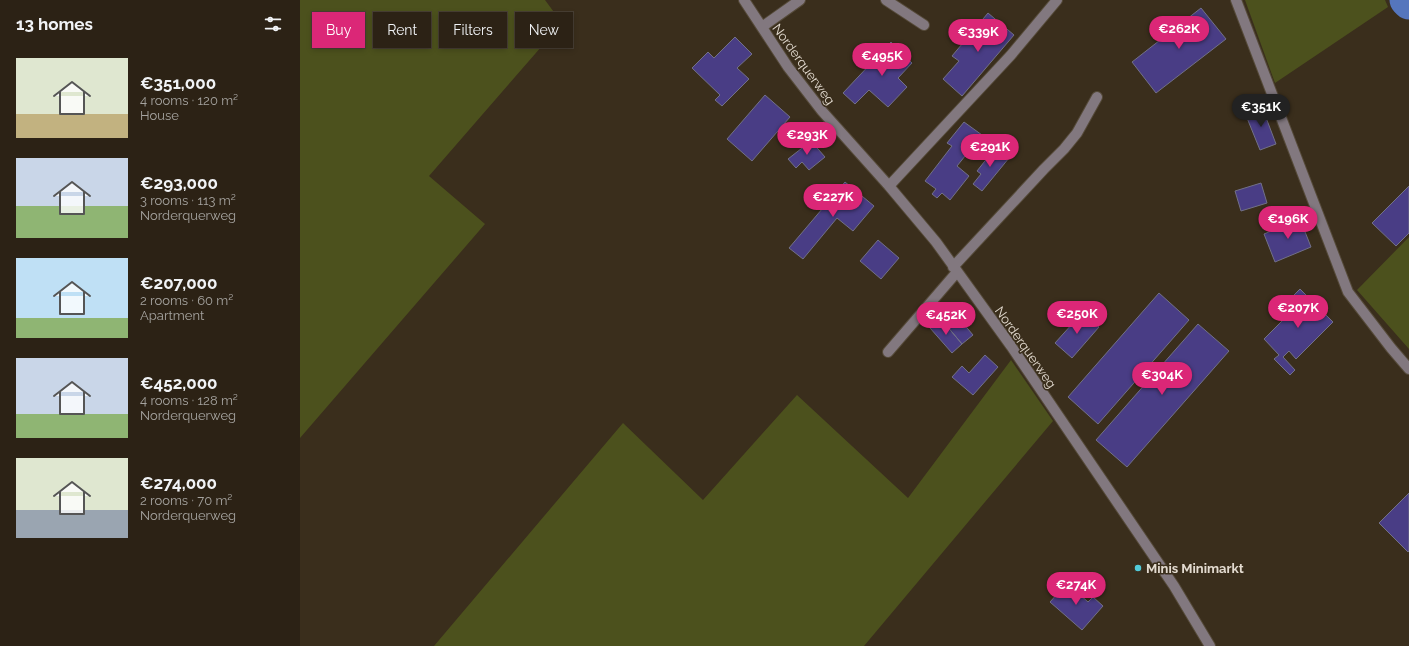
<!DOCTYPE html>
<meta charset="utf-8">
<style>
:root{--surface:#2c2215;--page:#382f22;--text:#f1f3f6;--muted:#a6a4a0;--line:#483f34;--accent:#db2777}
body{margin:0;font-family:Raleway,sans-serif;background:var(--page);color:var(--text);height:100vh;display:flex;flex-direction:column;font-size:15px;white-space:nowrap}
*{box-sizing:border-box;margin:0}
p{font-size:13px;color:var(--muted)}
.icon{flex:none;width:22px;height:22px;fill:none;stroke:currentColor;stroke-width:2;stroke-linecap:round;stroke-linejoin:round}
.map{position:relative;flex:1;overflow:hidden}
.sheet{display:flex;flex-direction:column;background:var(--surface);width:300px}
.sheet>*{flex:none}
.guide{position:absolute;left:12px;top:12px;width:380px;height:36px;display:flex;gap:8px}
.price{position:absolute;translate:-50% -34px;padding:0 9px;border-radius:14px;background:var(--accent);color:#fff;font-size:13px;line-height:26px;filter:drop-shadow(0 1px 2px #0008)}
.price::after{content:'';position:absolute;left:50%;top:24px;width:12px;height:9px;margin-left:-6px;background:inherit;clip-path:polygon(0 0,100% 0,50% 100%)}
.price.current{background:#222;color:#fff}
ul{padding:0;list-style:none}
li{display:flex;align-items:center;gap:12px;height:100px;padding:0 16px}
li span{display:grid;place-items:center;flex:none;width:112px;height:80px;border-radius:0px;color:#555}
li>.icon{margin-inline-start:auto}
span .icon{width:48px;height:48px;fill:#fffc;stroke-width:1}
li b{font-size:17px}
h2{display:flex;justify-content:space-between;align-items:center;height:48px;padding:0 16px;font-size:17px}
.tag{padding:0 14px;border-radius:0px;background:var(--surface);box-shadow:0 2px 6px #0003,0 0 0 1px var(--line);font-size:14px;line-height:36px}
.tag.current{background:var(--accent);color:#fff}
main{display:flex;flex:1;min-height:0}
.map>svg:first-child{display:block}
.green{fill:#4c511d}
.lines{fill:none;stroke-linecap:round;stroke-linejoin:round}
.river{stroke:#5576bd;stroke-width:33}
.building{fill:#493d85;stroke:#727187}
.minor-casing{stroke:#554a39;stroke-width:12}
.minor{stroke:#82787f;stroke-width:10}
.poi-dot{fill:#52cbd9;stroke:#3a2e1c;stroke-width:1.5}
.labels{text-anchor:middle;stroke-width:3;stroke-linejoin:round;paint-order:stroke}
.street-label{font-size:13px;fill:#e3dbd0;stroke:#3a2e1c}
.poi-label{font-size:13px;font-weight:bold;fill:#e3dbd0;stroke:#3a2e1c;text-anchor:start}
</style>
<main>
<section class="sheet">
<h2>13 homes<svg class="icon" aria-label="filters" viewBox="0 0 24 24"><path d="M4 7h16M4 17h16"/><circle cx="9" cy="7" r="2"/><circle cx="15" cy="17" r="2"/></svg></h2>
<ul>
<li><span style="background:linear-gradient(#dfe7d0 70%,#c2b280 0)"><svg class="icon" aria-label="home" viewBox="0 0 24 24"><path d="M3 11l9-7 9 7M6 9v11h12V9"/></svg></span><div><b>€351,000</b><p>4 rooms · 120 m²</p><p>House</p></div></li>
<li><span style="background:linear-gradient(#c9d6e8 60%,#8fb573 0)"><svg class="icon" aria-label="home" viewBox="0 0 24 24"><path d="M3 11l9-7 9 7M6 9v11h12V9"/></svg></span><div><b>€293,000</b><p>3 rooms · 113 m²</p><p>Norderquerweg</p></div></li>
<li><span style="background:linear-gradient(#bfe0f5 75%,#8fb573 0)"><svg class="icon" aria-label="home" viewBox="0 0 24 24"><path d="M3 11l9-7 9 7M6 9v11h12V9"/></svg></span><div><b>€207,000</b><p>2 rooms · 60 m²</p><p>Apartment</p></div></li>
<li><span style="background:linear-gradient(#c9d6e8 70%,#8fb573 0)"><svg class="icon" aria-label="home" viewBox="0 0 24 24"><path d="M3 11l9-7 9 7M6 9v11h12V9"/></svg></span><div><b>€452,000</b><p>4 rooms · 128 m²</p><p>Norderquerweg</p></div></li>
<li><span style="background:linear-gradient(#dfe7d0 65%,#9aa5b1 0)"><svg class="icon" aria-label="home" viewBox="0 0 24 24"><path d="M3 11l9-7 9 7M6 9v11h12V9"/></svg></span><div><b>€274,000</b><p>2 rooms · 70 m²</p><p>Norderquerweg</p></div></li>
</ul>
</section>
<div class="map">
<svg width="1109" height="646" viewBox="0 0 1109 646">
<rect width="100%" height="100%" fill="#3a2e1c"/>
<path class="green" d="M0,0H245L262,23L129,176L185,224L0,438Z
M945,0H1085L1088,7L975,83Z
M1109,237V349L1057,290Z
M711,360L753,421L564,646H134L323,423L403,500L497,395L608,498Z"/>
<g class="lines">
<path class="river" d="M1106,0L1109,3"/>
</g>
<path class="building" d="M901,8L926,39L856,93L832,62Z
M688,13L714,35L662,96L643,79L659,61L652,56Z
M435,37L452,54L437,68L449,79L422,106L415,100L420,95L392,68L408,52L414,58Z
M591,42L612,63L598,78L607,87L588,107L569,90L555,104L543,93Z
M465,95L490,117L452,161L427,139Z
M962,107L976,144L960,150L945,113Z
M664,122L682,135L657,166L669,176L650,200L642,193L637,198L632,194L636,189L625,181L652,146L647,143Z
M511,141L525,157L509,170L502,162L496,168L488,159Z
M696,147L709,158L682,191L673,184L681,174L677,171Z
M545,182L574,206L553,231L537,218L503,259L489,248Z
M961,183L967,203L941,211L935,191Z
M1109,186V233L1096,246L1072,223Z
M1000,219L1011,247L975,262L964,234Z
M578,240L599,258L581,279L560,261Z
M1000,289L1033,322L996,359L989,351L983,357L995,370L990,375L974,359L979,355L964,339L994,309L987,302Z
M859,293L889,320L798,424L768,397Z
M652,310L673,335L662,344L641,319Z
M782,313L799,327L772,358L755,343Z
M641,319L662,344L652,353L630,328Z
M898,324L929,351L827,467L796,440Z
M685,355L698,367L673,395L652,377L662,366L669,373Z
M1109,493V551L1108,552L1079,523Z
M767,583L788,602L793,597L803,606L782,630L750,602Z"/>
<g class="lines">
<g class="minor-casing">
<path id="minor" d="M444,0L488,67L522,111L589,186L636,242L711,346L874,586L910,646
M586,0L624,25
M936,0L1048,292L1091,348L1109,369
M462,27L500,0
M589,186L711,55L757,0
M653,267L744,169L764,149L777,133L797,97
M588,352L657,272"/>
</g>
<use href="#minor" class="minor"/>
</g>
<circle class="poi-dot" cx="838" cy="568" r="4"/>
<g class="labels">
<g class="street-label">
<text transform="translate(504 64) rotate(54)" y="5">Norderquerweg</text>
<text transform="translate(726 347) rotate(55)" y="5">Norderquerweg</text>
</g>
<g class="poi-label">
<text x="846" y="573">Minis Minimarkt</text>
</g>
</g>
</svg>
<b class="price" style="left:879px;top:50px">€262K</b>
<b class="price" style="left:678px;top:53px">€339K</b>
<b class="price" style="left:582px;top:77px">€495K</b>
<b class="price current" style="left:961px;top:128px">€351K</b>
<b class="price" style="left:507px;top:156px">€293K</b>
<b class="price" style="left:690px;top:168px">€291K</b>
<b class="price" style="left:533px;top:218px">€227K</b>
<b class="price" style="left:988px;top:240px">€196K</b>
<b class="price" style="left:998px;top:329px">€207K</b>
<b class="price" style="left:777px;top:335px">€250K</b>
<b class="price" style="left:646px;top:336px">€452K</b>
<b class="price" style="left:862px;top:396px">€304K</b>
<b class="price" style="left:776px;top:606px">€274K</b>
<div class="guide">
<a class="tag current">Buy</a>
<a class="tag">Rent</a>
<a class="tag">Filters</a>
<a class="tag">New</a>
</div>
</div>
</main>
